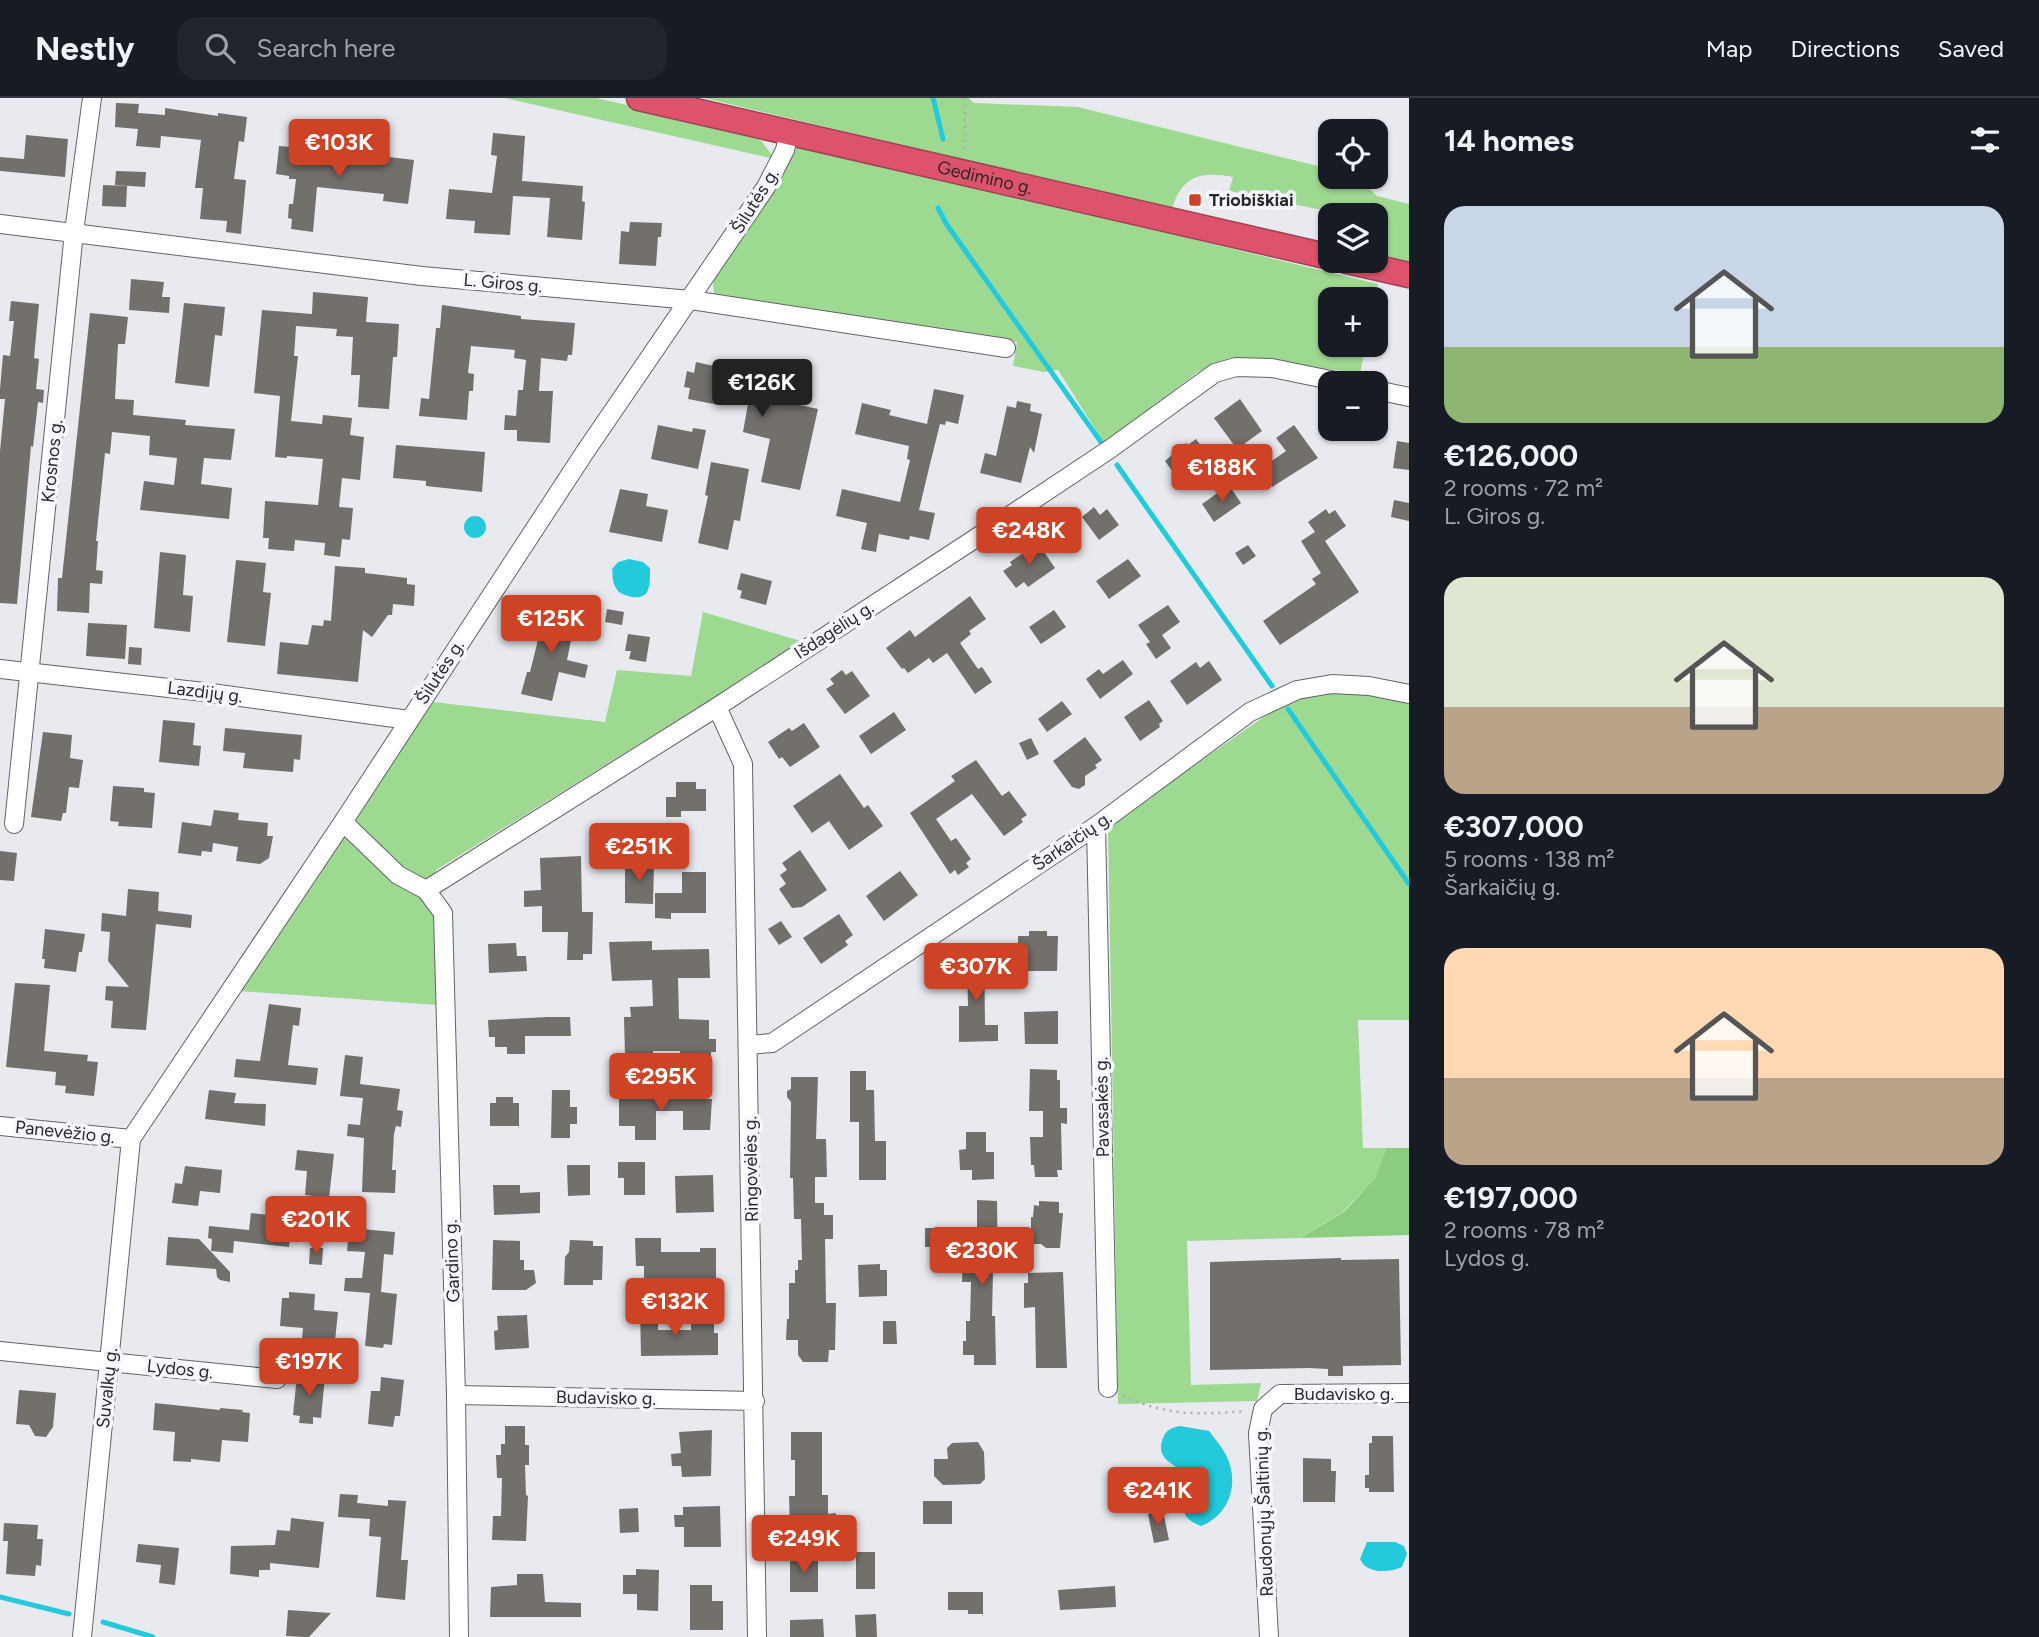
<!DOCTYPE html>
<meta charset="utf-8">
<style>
:root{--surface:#171b24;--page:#20242c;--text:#f1f3f6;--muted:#9ea1a6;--line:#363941;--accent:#ce4326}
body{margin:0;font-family:Figtree,sans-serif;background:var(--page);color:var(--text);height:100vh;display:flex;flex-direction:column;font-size:26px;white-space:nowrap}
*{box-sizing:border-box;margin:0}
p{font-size:23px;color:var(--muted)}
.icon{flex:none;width:38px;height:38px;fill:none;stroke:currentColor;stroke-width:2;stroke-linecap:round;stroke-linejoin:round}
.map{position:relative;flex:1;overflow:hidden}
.details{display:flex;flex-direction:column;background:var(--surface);width:630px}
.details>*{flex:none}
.controls{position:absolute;left:1318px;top:21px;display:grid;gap:14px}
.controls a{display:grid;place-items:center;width:70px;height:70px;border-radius:14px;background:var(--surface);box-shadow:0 2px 5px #0004;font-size:35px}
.price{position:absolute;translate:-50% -60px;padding:0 16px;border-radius:7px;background:var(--accent);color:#fff;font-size:23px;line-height:46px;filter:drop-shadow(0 2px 4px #0008)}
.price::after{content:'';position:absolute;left:50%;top:42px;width:21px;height:16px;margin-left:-10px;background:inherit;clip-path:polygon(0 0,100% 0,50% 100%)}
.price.on{background:#222;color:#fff}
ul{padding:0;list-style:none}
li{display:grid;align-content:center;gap:14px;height:371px;padding:0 35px}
li span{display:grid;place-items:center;height:217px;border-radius:21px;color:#555}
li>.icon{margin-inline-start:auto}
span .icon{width:126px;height:126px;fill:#fffc;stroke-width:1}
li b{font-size:30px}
h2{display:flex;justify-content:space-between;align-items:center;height:84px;padding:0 35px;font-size:30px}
header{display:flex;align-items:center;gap:42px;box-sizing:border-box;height:98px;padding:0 35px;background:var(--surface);border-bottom:2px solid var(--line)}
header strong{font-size:33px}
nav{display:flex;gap:38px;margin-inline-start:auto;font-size:24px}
.search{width:490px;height:63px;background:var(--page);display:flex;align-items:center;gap:18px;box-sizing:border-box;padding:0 24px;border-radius:21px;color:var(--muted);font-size:26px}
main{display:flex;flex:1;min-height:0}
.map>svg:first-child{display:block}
.green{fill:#9ed992}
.forest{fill:#8bcc7e}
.water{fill:#23cadc}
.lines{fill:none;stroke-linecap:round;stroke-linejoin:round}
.stream{stroke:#23cadc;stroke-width:5}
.building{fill:#736f6b}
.minor-casing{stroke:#636368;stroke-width:20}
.highway-casing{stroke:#9f4455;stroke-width:27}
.path{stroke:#adaeb3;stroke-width:2.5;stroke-dasharray:2 5;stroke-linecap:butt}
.minor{stroke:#fff;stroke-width:18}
.highway{stroke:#de536c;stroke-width:24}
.poi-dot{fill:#ce4326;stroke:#f7f7fe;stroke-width:2.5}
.labels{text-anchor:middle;stroke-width:7;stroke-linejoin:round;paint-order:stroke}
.street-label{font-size:18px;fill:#29292b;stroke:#f7f7fe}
.poi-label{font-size:18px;font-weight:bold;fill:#29292b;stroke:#f7f7fe;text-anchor:start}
</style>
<header>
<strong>Nestly</strong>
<div class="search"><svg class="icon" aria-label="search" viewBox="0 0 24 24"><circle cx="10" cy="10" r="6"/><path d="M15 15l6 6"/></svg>Search here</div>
<nav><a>Map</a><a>Directions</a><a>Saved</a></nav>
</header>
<main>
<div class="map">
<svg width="1409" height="1539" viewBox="0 0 1409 1539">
<rect width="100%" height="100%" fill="#e9eaf0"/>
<path class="green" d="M505,0H596L742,33L759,40L775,61Z
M704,0H969L974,5L1078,9L1330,71V79H1357L1377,98L1409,106V167L1376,159V117H1330V124L1322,112L1229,93L1233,79C1199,73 1181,78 1171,114L948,58Z
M799,46L1378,186L1375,201H1330V247H1366L1360,275L1231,260L1198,274L1104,345L1058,272L1044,274L1013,268L1017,244L719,199L714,196L713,183Z
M703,514L804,544L436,772L438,907L238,893L433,604L605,624L617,572L691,578Z
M1327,592L1383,597L1409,603V922H1358L1363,1050H1386L1375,1080L1344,1113L1301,1140L1187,1143L1191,1287L1261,1285L1257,1303L1118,1306L1108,728L1289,601Z"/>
<path class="forest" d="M1386,1050H1409V1137L1301,1140L1345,1113L1375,1080Z"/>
<path class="water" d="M464 429a11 11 0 1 1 22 0a11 11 0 1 1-22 0Z
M629,461L643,464L650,470C650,488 651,504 628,498C622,496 618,495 615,488C612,483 613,477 612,471L618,464Z
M1180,1328L1209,1333C1215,1341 1222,1349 1226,1357C1240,1384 1230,1417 1201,1428C1166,1414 1199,1403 1190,1383C1183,1366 1153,1366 1163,1340C1167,1331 1171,1330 1180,1328Z
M1367,1444H1395L1404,1448L1407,1456L1402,1469C1389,1475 1366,1476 1360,1461Z"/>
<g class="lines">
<path class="stream" d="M933,0L943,41
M938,110L947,127L1101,344
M1117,367L1272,588
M1288,611L1409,786
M0,1499L69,1516
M103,1524L153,1539"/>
</g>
<path class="building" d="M116,5L139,6L138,15L165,17V10L218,18V15L247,19L244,44L239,43L234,81L246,82L241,136L226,134L227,123L200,121L203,90H195L201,42L161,38L160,50L136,48L138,31L115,29Z
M493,35L525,38L522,83L583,88L582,103L585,104L582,142L547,139L550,100L513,98L510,137L474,135L475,123L446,121L449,91L492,95L497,58L491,57Z
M26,37L68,41L65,79L0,73V59L24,61Z
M304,45L321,46L320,53L347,55L346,60L388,64L389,59L414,62L408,106L383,103L384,96L317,89L313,134L291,131L292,121L288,120L289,106H293L296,81H289V78L276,76L279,48L304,50Z
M116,73L146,74L145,89L115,87Z
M103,87L127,88L126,109L102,108Z
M630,124L662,125L661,139H658L656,168L619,166L621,133L629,134Z
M131,181L164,184L162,199H170L169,215L129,212Z
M313,194L368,199L366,224L399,226L397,259H393L389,311L358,309L360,277H351L353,239L336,238L337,231L296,228L294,258H298L291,323L322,326L323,317L352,320L350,337L364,339L360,382L342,380L339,409L353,410L350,442L342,441L340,459L324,457L325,445L295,442L294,453L268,451L269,440H263L265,403L318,407L323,361L287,358V360L275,359L280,298L254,295L262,212L312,216Z
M11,203L39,206L34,260L39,261L36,291L44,292L43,305L38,304L33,349L31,348L17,506L0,505V353L5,301H0V291L3,257L10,258L14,223H9Z
M184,205L225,209L222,238L215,237L209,289L175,285Z
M442,207L521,218V221L575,225L572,257H568L567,263L541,260L539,293H553L550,345L517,343V332H504L505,317L516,318L518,292H523L526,262L514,260L515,252L471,248L468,275L474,276L473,293H469L467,322L419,318L421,300L429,301L436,230H440Z
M90,215L128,219L125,246H118L115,301L134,302L133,317L186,322L185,327L235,331L231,362L204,360L201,386L232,390L229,421L140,412L144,383L174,387L177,360L149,357L150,338L112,334L110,356L105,355L96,443H98L96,472L103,473L102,486L90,485L89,515L57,513L58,480H62Z
M696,264L776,282L772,301L818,311L800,392L761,384L770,341L743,334L748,306L720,300L719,307L688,301L690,290L684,289L687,273L694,275Z
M934,291L964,297L958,326L946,323L945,327L940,326L930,366L919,412L935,415L929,442L910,438L909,442L879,436L876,454L861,451L867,425L836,418L842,391L900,404L910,362L907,361L909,348L855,336L862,305L891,312L889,317L927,326Z
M1240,301L1262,333L1237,351L1214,320Z
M1017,303L1031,306L1030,313L1042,316L1034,355L1030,349L1021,385L980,375L985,355L996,358L1007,308L1016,310Z
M658,327L692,334L693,330L706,332L698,371L651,361Z
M1294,327L1318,360L1272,389L1259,372L1286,353L1276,340Z
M1196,341L1211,362L1195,374L1198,377L1183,388L1165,363L1186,345L1188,347Z
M1397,343L1409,345V372L1393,370Z
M396,347L485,354L482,394L426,388V383L393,380Z
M711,364L749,371L740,423L734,422L728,452L698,445L708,398L705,397Z
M1229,387L1241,405L1214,424L1202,406Z
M620,391L648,396L646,408L668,412L662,444L609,434Z
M1394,402L1409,405V423L1391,419Z
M1094,409L1100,417L1107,411L1119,427L1099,442L1082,419Z
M1326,411L1329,416L1335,412L1346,428L1325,443L1359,494L1280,547L1263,523L1316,486L1312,481L1321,475L1301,443L1315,434L1308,424Z
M1038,445L1055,470L1028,489L1024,484L1016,490L1003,473L1012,467L1010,464Z
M1248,447L1256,458L1243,467L1235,455Z
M160,454L186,457L183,497L193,498L190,534L154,530Z
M1128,461L1141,478L1109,501L1096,483Z
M236,462L266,465L263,494L271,495L265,548L227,544Z
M335,468L365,470V475L407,480V486L415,487L414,508L393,506L392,517H388L372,539L363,532L358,584L277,576L280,544L308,547L312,527L323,528L324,522L331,523Z
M741,475L772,483L766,507L740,500L742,493L737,491Z
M970,498L986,521L969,533L971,536L960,545L978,571L982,569L992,584L975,596L947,555L933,565L929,560L908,575L904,570L902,571L886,550L910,532L915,539Z
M1168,507L1180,524L1162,537L1171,550L1156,561L1146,546L1150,544L1138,527Z
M539,511L576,518L567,562L588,567L585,580L559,574L552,603L521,596L527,574H530L538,542L533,541Z
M607,511L624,514L622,527L605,524Z
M1054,512L1066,529L1041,546L1029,529Z
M88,525L127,527L125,561L86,558Z
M628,536L650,539L646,564L629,561L631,553H625Z
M129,549L142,550L141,567L128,566Z
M1123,562L1133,576L1100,601L1086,581L1099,571L1103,576Z
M1209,563L1222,582L1187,607L1170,583L1196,564L1200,570Z
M842,572L846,577L852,573L870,598L845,616L826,591L834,586L830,581Z
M1149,602L1163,623L1159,626L1160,629L1140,643L1124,619Z
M1062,603L1072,616L1047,634L1038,621Z
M894,614L906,632L871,656L859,638Z
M163,622L195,625L193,647L201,648L199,668L159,664Z
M804,625L820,649L790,669L782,659L779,661L768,644L789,630L792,633Z
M225,630L302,637L300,662L294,661L293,674L243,670L245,655L223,653Z
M43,634L72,637L70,660L83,662L79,690L69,689L66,715H63L61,723L31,719Z
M1085,639L1102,662L1095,667L1097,670L1085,678V687L1079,691L1072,689L1053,663Z
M1031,640L1039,656L1027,662L1019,645Z
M976,662L1002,698L1009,693L1027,717L1021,721L1023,724L1004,738L972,696L936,721L951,743L956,740L971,761L966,765L969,769L958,777L955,772L950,776L910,715L955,683L951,678Z
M840,676L864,710L868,707L883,728L849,752L829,723L812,735L793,708Z
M676,684H696V691H706V713H681V719H666V699H676Z
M113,688L144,690V694L155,695L152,730L118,728L119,724L110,723Z
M214,712L239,715L238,722L268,725L267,738H273L269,760L260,766L236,763L238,749L213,745L212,754L202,753L201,758L178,755L182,724L211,728Z
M597,729H632L633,750H597Z
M800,752L827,792L802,809L792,810L779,791L786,786L780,777L787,772L782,765Z
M0,753L17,755L14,783L0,782Z
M581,758L582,814H593L592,856H583V862H567L568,834H542V808L524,809V793L541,792L540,760Z
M625,765L654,766L653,806L625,805Z
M900,773L918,797L884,823L866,798Z
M682,774H706V815H671V821L655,820V795H682Z
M128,791L159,794L158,813L192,817L191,830L156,826L146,932L111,930L113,903L105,902L106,888L129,889L108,863L110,834L101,833L102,815L126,818Z
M839,816L853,837L845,843L848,847L821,866L803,840Z
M781,823L792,839L779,847L768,831Z
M45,831L85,836L82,854H79L76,874L44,870L45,861H42Z
M1029,833H1047V838H1058L1057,873H1018V838H1029Z
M652,843V852L709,851L710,880H678L679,921L709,922V941H716V954H711V962L680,961V953H653V968H634V958H625L624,919H631L630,909L653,908L652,882L612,883L609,844Z
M516,845L517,858H526L527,873L489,875L488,846Z
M984,849L985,927H998V943L959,944V908H968L967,850Z
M15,885L50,887L44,953L88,957L87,963L98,964L94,998L65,995L66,988L55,987L56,974L6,969Z
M269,906L301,910L299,928L293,927L288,967L318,970L316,987L234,979L236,961L260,963Z
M1058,913V946H1025L1024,914Z
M548,919H570L571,938H525V956H507V949H495V939H489L488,922Z
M345,957L363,959L360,986L400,991L397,1012L403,1013L401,1029L396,1028L394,1036L392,1072H396L395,1095L362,1094L364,1040L347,1038L348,1026L360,1027L363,1000L340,998Z
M1030,971L1057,972V982H1060V1010H1067V1026L1061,1025L1062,1072H1057L1058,1079H1035L1034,1067H1031L1030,1039H1043V1013H1029Z
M850,973H866V992H874L875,1043H886V1082H859V1024H850Z
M791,979H818L816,1041H826L827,1079H815V1105H824V1117H833V1141H825L826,1205H836L835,1252H829L828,1264H803L798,1257V1242H786L787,1221H789V1185H795V1172H798V1162H802L801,1121H794L793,1080H790L791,1004L787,999V993L791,991Z
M209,992L236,995L234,1005L266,1006L265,1028L205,1021Z
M552,992H570V1009H577V1026H570V1040H551Z
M619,995H656V1000L712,1001L710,1032H683V1013H656V1042H635V1028H619Z
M496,999H513V1005H519V1028H490V1005H496Z
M966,1034H986V1054H994V1081L972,1082V1072H960L959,1052L966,1051Z
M297,1052L334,1056L329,1100L305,1097L307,1073L295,1072Z
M618,1064H645V1097H624V1080H618Z
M567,1067H590V1097L568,1098Z
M185,1068L222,1072L220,1095L200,1093L198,1108L172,1105L175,1085L182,1086Z
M713,1077L714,1114L676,1115L675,1078Z
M493,1087H520V1095L540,1094V1115L494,1117Z
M977,1102L997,1103L998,1173H993L992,1218H995L996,1267H974V1257H963V1243H966V1223H970L971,1184H962L963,1159H977Z
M1039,1103L1059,1104V1115H1063L1060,1150H1046L1041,1146H1031V1119H1033L1034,1107L1039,1108Z
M251,1115L292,1120L289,1149L234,1143L233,1155L211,1153L212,1141L208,1140L209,1128L249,1132Z
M349,1130L395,1134L393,1157L384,1156L381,1194L397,1196L392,1247L384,1246L383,1250L365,1248L370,1195L344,1193L345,1180H362L365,1154L347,1153Z
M925,1130H942V1149H925Z
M168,1139L199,1141L230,1174V1184L220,1182L217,1179L216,1171L166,1167Z
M635,1140H661V1154H700V1150H716V1181L644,1182V1168H636Z
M493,1142L520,1143V1162H524V1172H534L536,1185L526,1192H492Z
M570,1142L593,1143V1148H603L602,1182H593V1187H564L565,1159L569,1154Z
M310,1150H323L322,1167L309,1166Z
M1341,1160V1162L1399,1161L1401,1267L1343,1268V1278H1328V1271L1309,1270L1210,1272V1164Z
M880,1166V1172H887V1198L859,1199L858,1167Z
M1063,1174L1067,1270H1036L1035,1209L1024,1210V1185H1028V1175Z
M289,1194L315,1196L314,1212L338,1214L335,1243L302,1241L303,1230L280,1228L282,1200H289Z
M640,1209H658V1232H691V1226H714V1235H718V1257L641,1258Z
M527,1217L529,1250L495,1252L494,1233L498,1232L497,1218Z
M883,1223H896L897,1246H883Z
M297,1277L325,1279L321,1320L313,1319V1326L299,1325L300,1318L293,1317Z
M381,1279L404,1282L400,1318H395L393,1329L368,1326L371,1293H380Z
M19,1292L56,1295L53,1329L46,1339L35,1338L29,1327L16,1326Z
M155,1305L220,1312V1310L243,1312L242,1314L250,1315L248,1344L222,1342L220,1364L191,1361V1364L173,1363L175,1334L153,1332Z
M505,1328H525V1347H529V1367H525L526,1397L528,1398L526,1443L492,1442L493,1418H501L502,1380H497L496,1357H501V1346H505Z
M712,1332L711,1378L682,1379L681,1368H672L671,1356L681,1355L679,1334Z
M791,1334H822V1397H828V1416L836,1415V1425H845V1442L814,1443V1431H790L789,1398H795V1362H791Z
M1372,1338H1393L1394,1394H1369V1390H1365V1377H1369V1345H1372Z
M978,1344L984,1354L985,1381L980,1386L943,1387L934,1378V1361H948L947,1350L952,1345Z
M1303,1360L1331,1361V1373H1336L1335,1404H1303Z
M340,1396L358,1397L357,1405L388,1408V1402L406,1403L401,1462H408L405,1502L376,1499L381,1439L369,1438L370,1421L338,1419Z
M923,1403H952V1426H923Z
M720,1408L721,1449H684V1429H675L674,1417H683V1409Z
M638,1410L639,1434L620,1435L619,1411Z
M1163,1413L1169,1442L1154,1445L1148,1416Z
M291,1420L324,1424L319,1470L270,1465V1472H259V1479L230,1476L231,1448L275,1447L277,1432L290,1433Z
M4,1425L38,1427L37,1441H43L41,1468L36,1467L35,1478L6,1476L8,1443H3Z
M138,1446L179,1450L175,1487L159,1485L161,1467L136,1464Z
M856,1454H875V1491H856Z
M818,1460V1494H790V1461Z
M636,1471L659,1472L658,1513L637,1512V1496H623V1477H636Z
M517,1476H543L545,1504L581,1505V1519H490L491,1489L517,1487Z
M690,1487H712V1503H723V1532H690Z
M1115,1488L1116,1509L1060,1512L1058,1492Z
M948,1494H983V1516H968V1512H948Z
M288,1512L331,1515L309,1539H304L286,1538Z
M876,1516L877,1539H856L855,1517Z
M823,1521L824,1539H790V1522Z"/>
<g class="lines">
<g class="minor-casing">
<path id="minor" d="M0,126L422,178L691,202L1006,250
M1376,292L1409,299
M0,571L204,594L409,622
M717,609L743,666L757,1539
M343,724L398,777L426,792L717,609L973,442L1110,351L1215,275L1236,269L1272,270L1345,285
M14,726L74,134L92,0
M1096,728L1108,1290
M426,792L443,815L456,1297L459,1539
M748,947L772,945L1096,728L1250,614L1297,592L1332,586L1369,588L1409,596
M0,1028L131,1041
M0,1253L277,1281
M456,1297L755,1303
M82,1539L131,1041L343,724L585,354L766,89L785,52L789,34
M1269,1539L1258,1335L1263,1311L1280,1296L1409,1295"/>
</g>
<g class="highway-casing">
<g id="highway">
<path id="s1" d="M639,0L1330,159"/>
<path d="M1347,163L1409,177"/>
</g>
</g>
<path class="path" d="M965,0V54
M1123,1298C1168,1318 1198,1317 1246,1313"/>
<use href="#minor" class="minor"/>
<use href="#highway" class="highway"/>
</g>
<rect class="poi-dot" x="1188" y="95" width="14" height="14" rx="3.5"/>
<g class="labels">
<g class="street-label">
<text dy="6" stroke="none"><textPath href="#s1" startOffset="355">Gedimino g.</textPath></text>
<text transform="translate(755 103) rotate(-58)" y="6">Šilutės g.</text>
<text transform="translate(503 185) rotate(5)" y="6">L. Giros g.</text>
<text transform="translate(52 363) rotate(-84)" y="6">Krosnos g.</text>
<text transform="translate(834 532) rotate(-33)" y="6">Išdagėlių g.</text>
<text transform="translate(440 574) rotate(-57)" y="6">Šilutės g.</text>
<text transform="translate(205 594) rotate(7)" y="6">Lazdijų g.</text>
<text transform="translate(1072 743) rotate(-34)" y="6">Šarkaičių g.</text>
<text transform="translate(1102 1009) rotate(-91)" y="6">Pavasakės g.</text>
<text transform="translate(65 1034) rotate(6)" y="6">Panevėžio g.</text>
<text transform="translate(751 1071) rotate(-91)" y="6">Ringovėlės g.</text>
<text transform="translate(452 1163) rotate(-92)" y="6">Gardino g.</text>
<text transform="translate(180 1271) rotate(6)" y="6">Lydos g.</text>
<text transform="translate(107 1290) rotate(-84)" y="6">Suvalkų g.</text>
<text x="1344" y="1302">Budavisko g.</text>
<text transform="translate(606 1300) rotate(1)" y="6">Budavisko g.</text>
<text transform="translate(1264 1414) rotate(-92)" y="6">Raudonųjų Šaltinių g.</text>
</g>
<g class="poi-label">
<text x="1209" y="108">Triobiškiai</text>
</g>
</g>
</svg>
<div class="controls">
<a><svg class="icon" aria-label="locate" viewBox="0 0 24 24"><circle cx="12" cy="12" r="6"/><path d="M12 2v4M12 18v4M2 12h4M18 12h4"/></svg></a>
<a><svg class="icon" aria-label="layers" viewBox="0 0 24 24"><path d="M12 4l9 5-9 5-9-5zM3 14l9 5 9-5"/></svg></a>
<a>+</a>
<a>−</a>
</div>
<b class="price" style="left:339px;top:81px">€103K</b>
<b class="price on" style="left:762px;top:321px">€126K</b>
<b class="price" style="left:1222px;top:406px">€188K</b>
<b class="price" style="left:1029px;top:469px">€248K</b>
<b class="price" style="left:551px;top:557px">€125K</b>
<b class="price" style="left:639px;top:785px">€251K</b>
<b class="price" style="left:976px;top:905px">€307K</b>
<b class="price" style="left:661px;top:1015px">€295K</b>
<b class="price" style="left:316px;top:1158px">€201K</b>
<b class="price" style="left:982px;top:1189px">€230K</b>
<b class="price" style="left:675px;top:1240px">€132K</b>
<b class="price" style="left:309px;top:1300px">€197K</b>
<b class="price" style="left:1158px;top:1429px">€241K</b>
<b class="price" style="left:804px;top:1477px">€249K</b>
</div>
<section class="details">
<h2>14 homes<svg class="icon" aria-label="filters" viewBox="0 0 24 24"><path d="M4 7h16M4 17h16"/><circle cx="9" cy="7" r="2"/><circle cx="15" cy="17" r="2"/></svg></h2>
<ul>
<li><span style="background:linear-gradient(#c9d6e8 65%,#8fb573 0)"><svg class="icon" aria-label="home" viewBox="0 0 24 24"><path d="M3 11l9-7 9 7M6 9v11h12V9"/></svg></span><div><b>€126,000</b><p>2 rooms · 72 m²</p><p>L. Giros g.</p></div></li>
<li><span style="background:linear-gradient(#dfe7d0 60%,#b9a48a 0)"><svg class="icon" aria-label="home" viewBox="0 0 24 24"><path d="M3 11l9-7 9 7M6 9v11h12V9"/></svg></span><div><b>€307,000</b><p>5 rooms · 138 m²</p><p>Šarkaičių g.</p></div></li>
<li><span style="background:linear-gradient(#ffd9b3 60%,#b9a48a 0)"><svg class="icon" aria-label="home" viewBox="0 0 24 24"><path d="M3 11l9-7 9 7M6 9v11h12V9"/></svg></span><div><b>€197,000</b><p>2 rooms · 78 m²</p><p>Lydos g.</p></div></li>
</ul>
</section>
</main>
